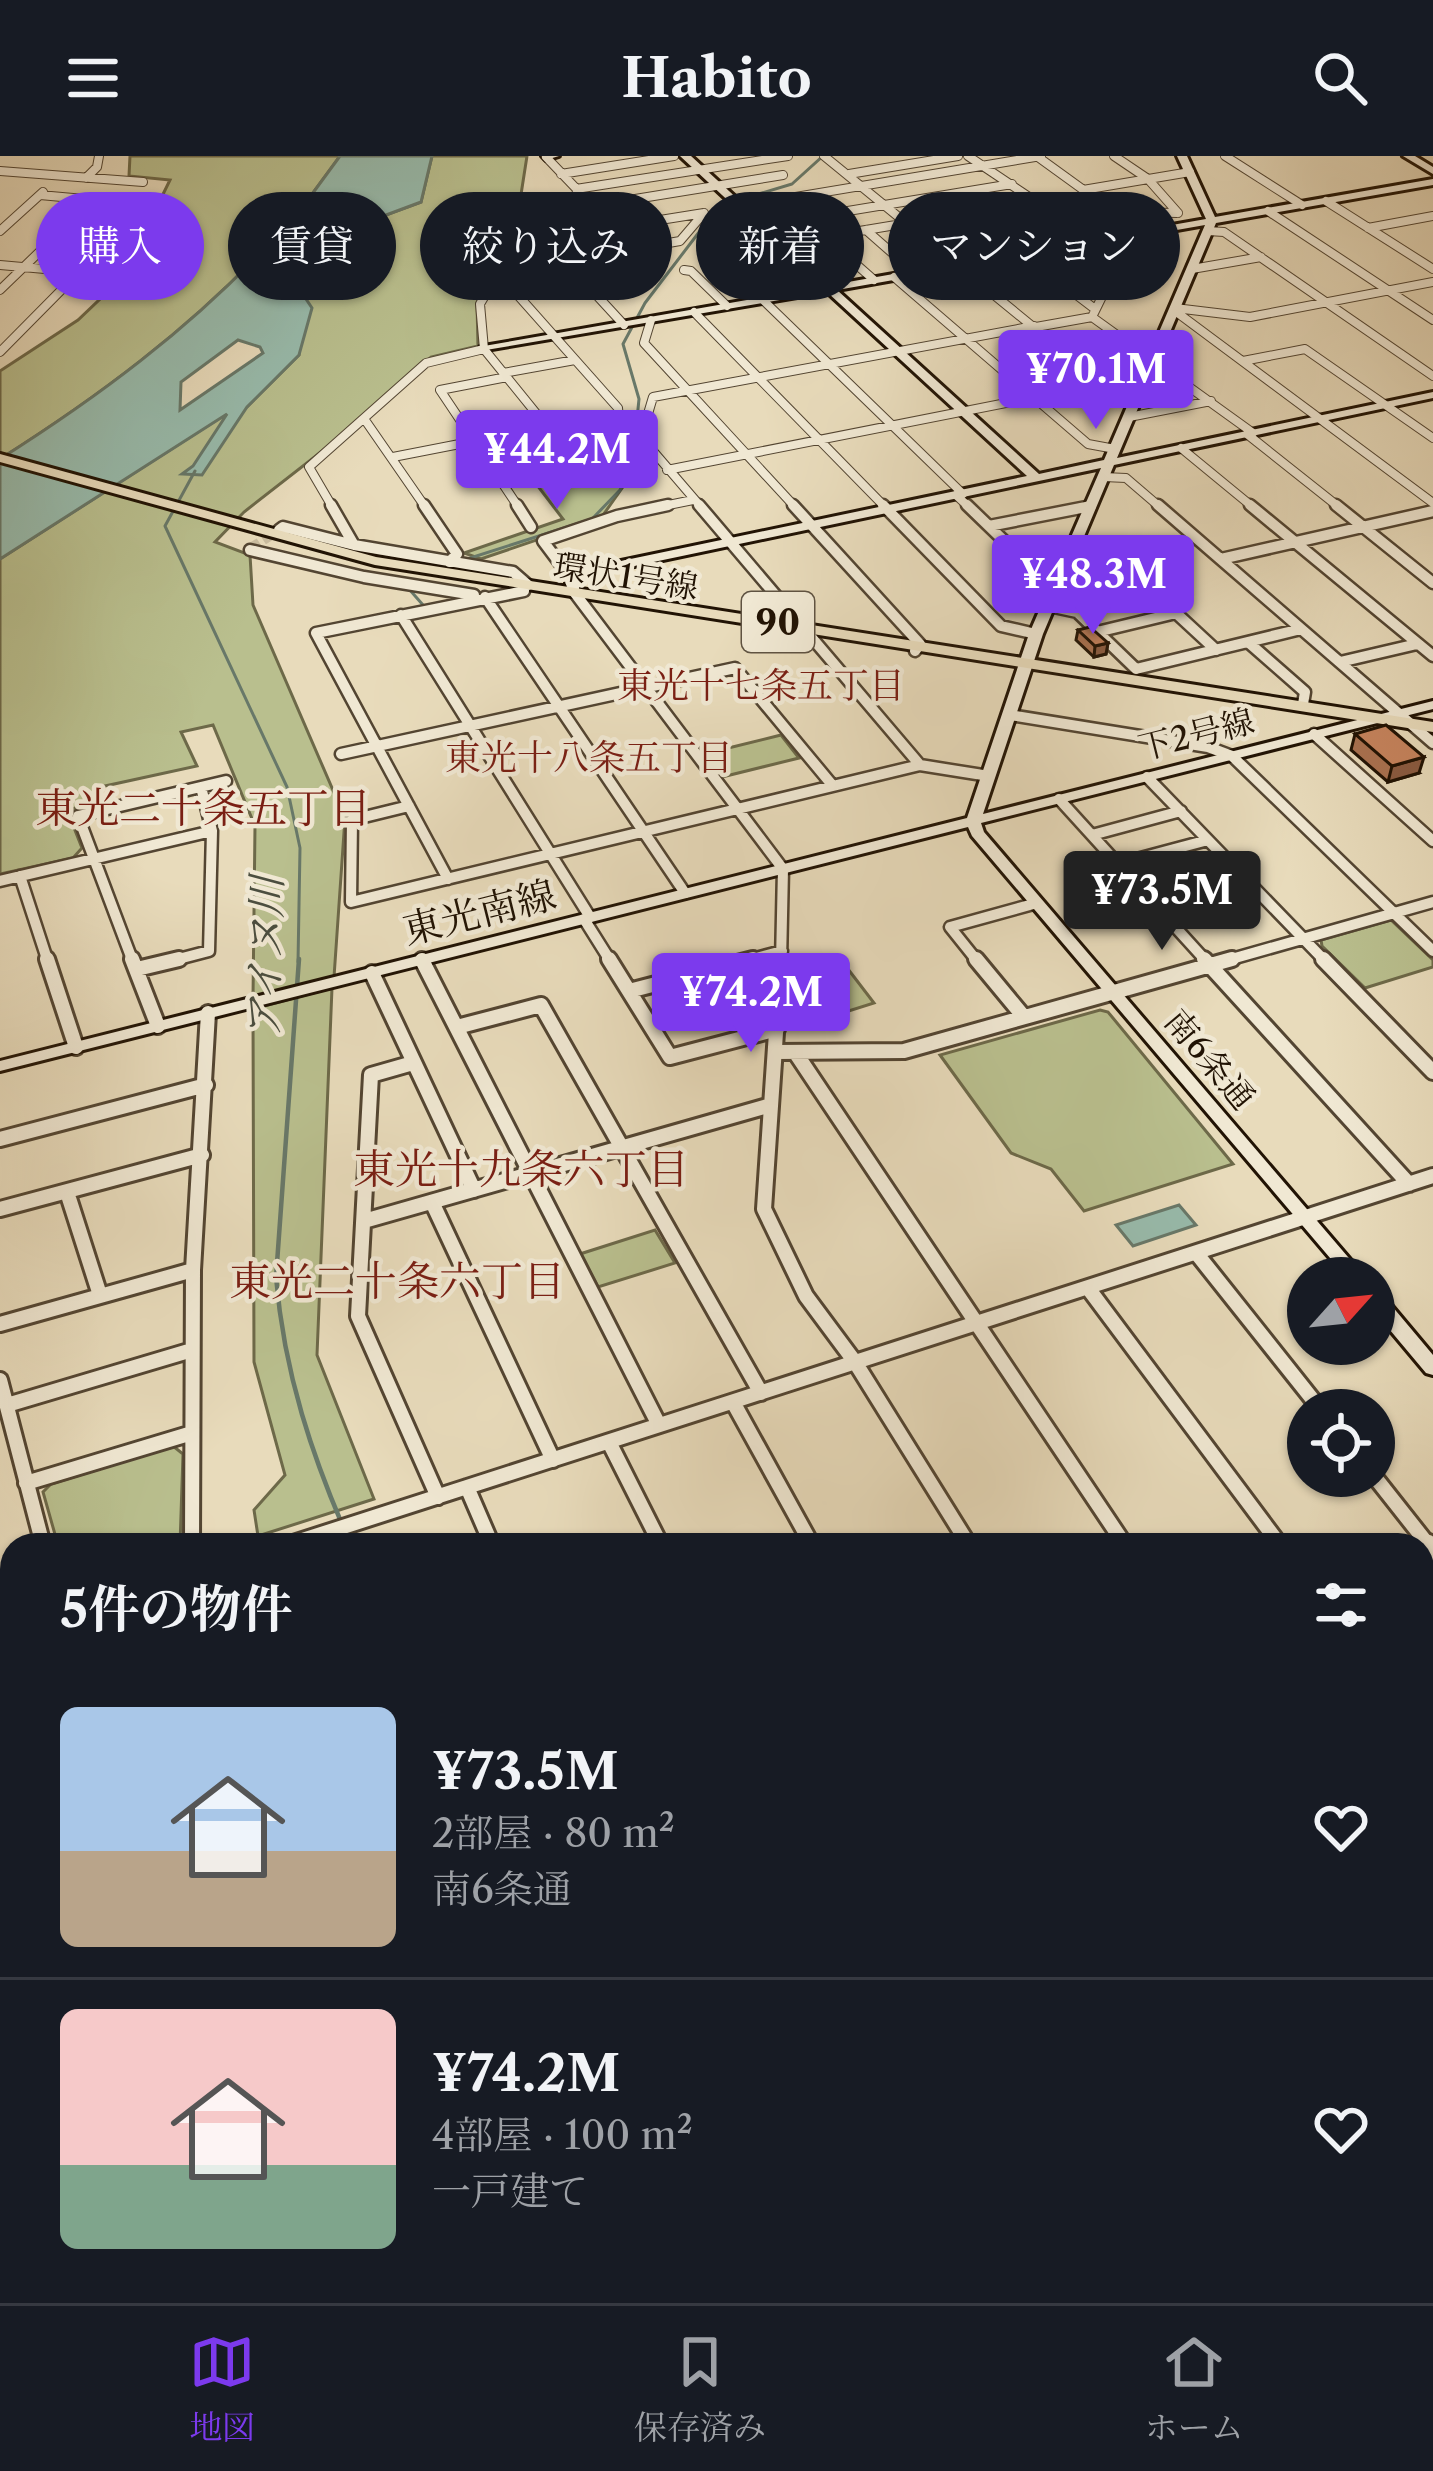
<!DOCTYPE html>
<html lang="ja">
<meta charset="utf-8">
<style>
:root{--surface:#171b24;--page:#20242c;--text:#f1f3f6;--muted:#9ea1a6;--line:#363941;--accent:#7c3aed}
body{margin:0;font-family:"Libre Caslon Text","Noto Serif JP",serif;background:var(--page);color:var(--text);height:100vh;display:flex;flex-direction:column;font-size:45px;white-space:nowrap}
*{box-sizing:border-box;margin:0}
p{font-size:39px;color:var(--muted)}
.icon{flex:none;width:66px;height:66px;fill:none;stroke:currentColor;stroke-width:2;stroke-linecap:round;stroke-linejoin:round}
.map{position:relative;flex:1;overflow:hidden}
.side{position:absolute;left:0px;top:1377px;width:1434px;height:771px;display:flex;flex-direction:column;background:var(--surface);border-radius:36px 36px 0 0;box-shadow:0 3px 9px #0004}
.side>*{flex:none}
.hud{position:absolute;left:36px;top:36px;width:1362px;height:108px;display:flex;gap:24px}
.needle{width:78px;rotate:63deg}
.fabs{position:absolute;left:1287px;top:1101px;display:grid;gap:24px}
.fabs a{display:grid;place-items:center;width:108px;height:108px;border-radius:50%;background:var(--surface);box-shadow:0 3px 9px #0004;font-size:60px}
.price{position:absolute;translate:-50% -102px;padding:0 27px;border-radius:12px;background:var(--accent);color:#fff;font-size:39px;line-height:78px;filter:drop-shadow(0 3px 6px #0008)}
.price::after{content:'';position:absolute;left:50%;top:72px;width:36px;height:27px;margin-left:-18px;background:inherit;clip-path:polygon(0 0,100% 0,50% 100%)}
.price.current{background:#222;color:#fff}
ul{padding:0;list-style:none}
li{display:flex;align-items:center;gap:36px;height:300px;padding:0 60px}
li+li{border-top:3px solid var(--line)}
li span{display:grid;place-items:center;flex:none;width:336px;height:240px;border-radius:18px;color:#555}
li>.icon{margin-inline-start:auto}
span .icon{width:144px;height:144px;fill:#fffc;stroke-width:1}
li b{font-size:51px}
h2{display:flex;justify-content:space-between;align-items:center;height:144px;padding:0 60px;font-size:51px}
.chip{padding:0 42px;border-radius:54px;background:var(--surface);box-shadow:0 3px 9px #0004;font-size:42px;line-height:108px}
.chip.current{background:var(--accent);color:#fff}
header{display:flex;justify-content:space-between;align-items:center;height:156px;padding:0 60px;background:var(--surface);font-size:54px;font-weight:700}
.tab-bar{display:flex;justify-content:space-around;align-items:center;height:168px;border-top:3px solid var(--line);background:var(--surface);font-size:33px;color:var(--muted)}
.tab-bar a{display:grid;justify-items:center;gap:6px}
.tab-bar .current{color:var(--accent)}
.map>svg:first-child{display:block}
.green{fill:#b9bf8e;stroke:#6d6949;stroke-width:3}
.water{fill:#98bbac;stroke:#687869;stroke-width:3;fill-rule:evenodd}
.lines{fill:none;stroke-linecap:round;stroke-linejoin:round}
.stream-far2{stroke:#687869;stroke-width:3}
.stream-far1{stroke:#687869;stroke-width:4.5}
.stream{stroke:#687869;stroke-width:6}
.street-tunnel{stroke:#cabda0;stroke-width:10;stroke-dasharray:10 4.5;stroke-linecap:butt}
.street-far3-casing{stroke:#534532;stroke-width:10}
.street-far2-casing{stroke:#534532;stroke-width:15}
.street-far1-casing{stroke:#534532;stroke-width:20}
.street-casing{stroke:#534532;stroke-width:24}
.secondary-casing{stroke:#211304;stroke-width:6}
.primary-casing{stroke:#211304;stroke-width:6}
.street-far3{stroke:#f0e8d3;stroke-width:8}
.street-far2{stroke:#f0e8d3;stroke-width:10}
.street-far1{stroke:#f0e8d3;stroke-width:14}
.street{stroke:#f0e8d3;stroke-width:18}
.secondary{fill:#f0e8d3;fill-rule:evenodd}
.primary{fill:#e8dbbb;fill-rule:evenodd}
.wall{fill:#aa7251;stroke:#211304;stroke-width:3}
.shaded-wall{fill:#8b5c42;stroke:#211304;stroke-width:3}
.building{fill:#c6845e;stroke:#211304;stroke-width:3}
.labels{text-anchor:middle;stroke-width:9;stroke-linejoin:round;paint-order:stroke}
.far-street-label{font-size:33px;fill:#211304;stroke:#f0e8d3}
.shield{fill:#f0e8d3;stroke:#5f5342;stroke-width:3}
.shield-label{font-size:36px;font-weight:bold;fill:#211304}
.far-neighbourhood-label{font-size:36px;fill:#7a1f14;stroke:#f0e8d3}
.street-label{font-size:39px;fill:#211304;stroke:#f0e8d3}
.neighbourhood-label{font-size:42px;fill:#7a1f14;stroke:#f0e8d3}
.water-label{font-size:42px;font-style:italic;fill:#4b4e3f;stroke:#f0e8d3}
</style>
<header><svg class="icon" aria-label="menu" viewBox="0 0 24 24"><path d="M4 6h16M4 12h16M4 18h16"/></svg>Habito<svg class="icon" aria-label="search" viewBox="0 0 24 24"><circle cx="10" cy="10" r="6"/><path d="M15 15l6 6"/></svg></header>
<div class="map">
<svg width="1433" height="2147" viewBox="0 0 1433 2147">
<rect width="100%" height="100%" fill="#e8dbbb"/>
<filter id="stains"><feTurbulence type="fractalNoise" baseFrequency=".00167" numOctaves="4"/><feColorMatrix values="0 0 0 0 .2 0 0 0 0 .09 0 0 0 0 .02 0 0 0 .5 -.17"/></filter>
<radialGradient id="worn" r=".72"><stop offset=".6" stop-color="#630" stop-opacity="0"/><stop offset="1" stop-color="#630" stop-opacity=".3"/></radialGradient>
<path class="green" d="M130,0H340L277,86L268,89C188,174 98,241 0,303V215L78,164L122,122L170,24L129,20Z
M432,0H527L515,77L477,147L478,190L431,201L362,264L244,356L215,386L250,399L253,449L345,662L334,821L253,842L255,670L213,569L181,576L197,610L96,632L100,646L67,654L82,692L73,702L0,718V403L229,256L247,251L299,199L296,128L314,118L375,63L421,46Z
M628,260L640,261L639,308L601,362L481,403L464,397L563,363L527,316L536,314L525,303L624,284Z
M781,579L799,602L722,621L704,598Z
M1391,764L1433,804V811L1365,832L1322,790L1321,784Z
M838,800L874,847L836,859L800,810Z
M332,832L317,1199L374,1343L258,1380L254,1354L285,1319L254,1206L253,853Z
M1100,854L1108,856L1233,1008L1084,1055L1051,1013L1011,997L940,899Z
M655,1074L675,1107L598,1131L580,1098Z
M173,1290L183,1298L180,1389H58L43,1336L51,1328Z
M12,1498V2136H624L625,2147H0V1502Z"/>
<path class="water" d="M340,0H432L421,46L375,63L314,118L296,128L312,152L299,199L247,251L202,319L182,318L193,310L227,258L0,403V303C98,241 188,174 268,89L277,86ZM238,184L260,191L263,197L180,254L181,226Z
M1179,1049L1196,1069L1133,1090L1116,1069Z"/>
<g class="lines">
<path class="stream-far2" d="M195,315L165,370L287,631L300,692L298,806
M464,404L592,363L620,334L633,303L639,243L623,188L645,147L719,50L792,28L823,0
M409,433L423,449"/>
<path class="stream-far1" d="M299,803L276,1121C284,1217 312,1301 351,1389"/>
<path class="stream" d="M600,2147L601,2136"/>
<path class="street-tunnel" d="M251,392L279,374"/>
<g class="street-far3-casing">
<path id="street-far3" d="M824,0L1103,228
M968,0L1050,55
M1114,0L1148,23L1178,57
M1225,0L1302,49
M546,1L634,93L680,85L704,57
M1038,1L1107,51L1108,57
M0,15L143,26
M561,18L674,0
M849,18L958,0
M86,22L97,11L99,0
M576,33L788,0
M1083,34L1190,16
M1326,45L1433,113
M592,50L783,19
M741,50L1041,0
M1268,55L1433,164
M1368,72L1433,60
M732,74L1012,28
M866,74L915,117
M0,75L43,36
M1208,75L1224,76L1433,220
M921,77L1050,55L1178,57
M825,81L874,124
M544,82L624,169
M1086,87L1117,110L1092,161
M781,88L908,67
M1023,98L1095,153
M0,109L78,116
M1192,113L1261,101
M684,114L691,115L727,150
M894,121L1088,288L1115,293
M0,134L93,44
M763,144L963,338
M1175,152L1250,161L1433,126
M1175,155L1433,347
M694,156L886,352
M651,164L644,187L796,352
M1036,171L1092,161L1253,277
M0,196L93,102L117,46L40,39
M1243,205L1305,193L1433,282
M503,217L575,204
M507,221L440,234L519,352
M1129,261L1211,245
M365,264L426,352
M1247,278L1340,352
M1181,292L1254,352
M565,293L484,193L480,148L516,87L704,57
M393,301L475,285
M487,308L615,283L620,272L618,252L499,118
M667,314L1127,223L1145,224
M1104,321L1126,322L1161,352
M956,339L970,352
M333,352L309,311L426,207L484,193
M654,352L693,344
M702,352L641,281L653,241L1034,170
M1079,352L1091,350"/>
</g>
<g class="street-far2-casing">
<path id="street-far2" d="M331,349L354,389
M424,349L457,398L449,406
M517,349L531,371
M699,349L920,609
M793,349L920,488L915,495
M883,349L1001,470L1036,478
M967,349L1056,435
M1158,349L1433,587
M1250,349L1433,500
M1336,349L1433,427
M989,370L1091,350
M279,374L283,371L354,389L513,416L528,429
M250,394L364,421L474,439
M1221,403L1433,355
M583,417L564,413L543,385L617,360L668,349
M574,436L783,713L781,806
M485,441L685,737
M1049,450L1077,456L1136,513
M401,459L590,761
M1097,476L1176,457L1216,494
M1248,486L1305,536L1303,548
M1340,506L1417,488
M1136,513L1301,473
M1010,559L1208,591L1232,600L1433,795
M1314,578L1433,685
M341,598L735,512L833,630
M1147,621L1326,806
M1059,643L1207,806
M409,650L352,664L351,746L920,609L989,620
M1092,679L1181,655
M1118,708L1208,684
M20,720L48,806
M448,723L316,477L524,435
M0,725L212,675
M584,763L611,806
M133,806L78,660L226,625
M167,806L209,795L212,675L201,631
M741,806L782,795
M978,806L950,771L1037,747
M1221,806L1433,746"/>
</g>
<g class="street-far1-casing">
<path id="street-far1" d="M47,803L76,891
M132,803L158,870
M609,803L670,901L777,873
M781,803L764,1053L806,1140L855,1206L969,1389
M976,803L1024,861
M1204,803L1409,1028
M1323,803L1433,916
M422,804L659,1269
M137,813L179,803
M372,817L474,1034
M629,835L753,803
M457,871L541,849L761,1237
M776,896L904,895L1232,803
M795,896L1125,1389
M413,907L371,919L358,1160L438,1341
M0,983L206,929
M67,1036L100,1139
M432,1046L553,1304
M0,1053L202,999
M364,1065L771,949
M1197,1098L1321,1254
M1088,1132L1280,1389
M0,1168L193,1114
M0,1224L43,1389
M733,1246L812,1389
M7,1249L192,1194
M609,1286L661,1389
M1374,1320L1430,1391
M26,1327L192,1277
M467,1331L492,1389
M192,1389L193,1114L208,857
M287,1389L1433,1020"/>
</g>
<g class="street-casing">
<path id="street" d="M1422,1399L1433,1395L1428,1388
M0,1482L12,1478
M1422,1581L1433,1596
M1422,1828L1433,1844
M1422,2037L1433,2032
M1422,2124L1433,2142
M814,2136L819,2147
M1226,2136L1232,2147
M757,2147L783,2136
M1193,2147L1217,2136"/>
</g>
<g class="secondary-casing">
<path id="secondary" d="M542,0H559L546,4Z
M680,0H691L831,129L1206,63L1177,0H1187L1215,61L1433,23V29L1216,67L1117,302L1433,236V242L1114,309L1043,478L983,658L1433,545V553L981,667L984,676L1366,1122H1347L972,680L968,671L0,915V905L967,662L1029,478L1101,312L587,420L579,428V439L568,436L566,427L578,414L1027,320L827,136L480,195V191L484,190L821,131ZM1205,69L1104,304L1039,318L837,134Z
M1403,0H1415L1433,11V18Z
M1374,1135L1381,1137L1433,1199V1219L1426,1217L1374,1155Z
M1433,1839V1862L1422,1866V1843Z"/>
</g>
<g class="primary-casing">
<path id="primary" d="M0,298L376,401L1433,566V576L375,409L0,306Z"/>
</g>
<use href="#street-far3" class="street-far3"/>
<use href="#street-far2" class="street-far2"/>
<use href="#street-far1" class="street-far1"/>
<use href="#street" class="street"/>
<use href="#secondary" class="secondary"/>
<use href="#primary" class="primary"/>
</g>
<path class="wall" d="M1078,474L1108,487L1106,498L1094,501L1076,484Z
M1355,578L1419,617L1388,626L1351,594Z"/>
<path class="shaded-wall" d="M1108,487L1106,498L1094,501L1095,490Z
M1424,601L1419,617L1388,626L1392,610Z"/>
<path class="building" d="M1090,471L1108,487L1095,490L1078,474Z
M1386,569L1424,601L1392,610L1355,578Z"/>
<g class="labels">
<g class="far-street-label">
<text transform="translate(626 420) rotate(9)" y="12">環状1号線</text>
<text transform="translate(1196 578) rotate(-14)" y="12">下2号線</text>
<text transform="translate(1210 903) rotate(50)" y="12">南6条通</text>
</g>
<rect class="shield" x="742" y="436" width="72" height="60" rx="9"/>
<g class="shield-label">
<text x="778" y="479">90</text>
</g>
<g class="far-neighbourhood-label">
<text x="761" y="542">東光十七条五丁目</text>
<text x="589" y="614">東光十八条五丁目</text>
</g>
<g class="street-label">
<text transform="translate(479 756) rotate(-14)" y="14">東光南線</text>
</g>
<g class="neighbourhood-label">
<text x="203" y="667">東光二十条五丁目</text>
<text x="521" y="1028">東光十九条六丁目</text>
<text x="397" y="1140">東光二十条六丁目</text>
</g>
<g class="water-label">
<text transform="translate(265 802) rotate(-89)" y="15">アイヌ川</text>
</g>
</g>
<rect width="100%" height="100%" filter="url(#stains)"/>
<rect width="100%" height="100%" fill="url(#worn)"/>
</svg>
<div class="fabs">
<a><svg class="needle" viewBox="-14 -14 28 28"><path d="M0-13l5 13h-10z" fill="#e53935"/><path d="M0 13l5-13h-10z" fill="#9ea1a6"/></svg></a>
<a><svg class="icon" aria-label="locate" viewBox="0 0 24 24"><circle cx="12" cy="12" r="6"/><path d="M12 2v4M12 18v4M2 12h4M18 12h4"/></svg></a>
</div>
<b class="price" style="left:1096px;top:276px">¥70.1M</b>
<b class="price" style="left:557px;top:356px">¥44.2M</b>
<b class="price" style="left:1093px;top:481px">¥48.3M</b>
<b class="price current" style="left:1162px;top:797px">¥73.5M</b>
<b class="price" style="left:751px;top:899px">¥74.2M</b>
<div class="hud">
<a class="chip current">購入</a>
<a class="chip">賃貸</a>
<a class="chip">絞り込み</a>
<a class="chip">新着</a>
<a class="chip">マンション</a>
</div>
<section class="side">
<h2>5件の物件<svg class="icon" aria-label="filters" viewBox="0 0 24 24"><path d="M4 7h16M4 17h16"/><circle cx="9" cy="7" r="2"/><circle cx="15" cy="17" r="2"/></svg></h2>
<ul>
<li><span style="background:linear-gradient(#a9c7e8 60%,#b9a48a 0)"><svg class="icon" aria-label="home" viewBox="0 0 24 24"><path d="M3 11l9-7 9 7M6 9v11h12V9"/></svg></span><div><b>¥73.5M</b><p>2部屋 · 80 m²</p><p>南6条通</p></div><svg class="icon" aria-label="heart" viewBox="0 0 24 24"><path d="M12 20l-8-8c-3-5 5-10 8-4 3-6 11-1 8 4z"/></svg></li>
<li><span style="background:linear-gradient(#f6c9c9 65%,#7fa58c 0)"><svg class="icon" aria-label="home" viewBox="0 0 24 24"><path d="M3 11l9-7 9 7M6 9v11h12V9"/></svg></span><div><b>¥74.2M</b><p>4部屋 · 100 m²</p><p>一戸建て</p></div><svg class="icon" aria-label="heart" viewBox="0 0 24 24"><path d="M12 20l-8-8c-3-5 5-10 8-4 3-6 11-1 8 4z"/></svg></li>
</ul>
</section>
</div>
<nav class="tab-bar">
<a class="current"><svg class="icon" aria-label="map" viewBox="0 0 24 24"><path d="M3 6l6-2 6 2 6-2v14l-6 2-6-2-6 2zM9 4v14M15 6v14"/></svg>地図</a>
<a><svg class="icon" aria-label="saved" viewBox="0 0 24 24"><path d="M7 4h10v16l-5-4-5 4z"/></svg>保存済み</a>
<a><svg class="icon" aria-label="home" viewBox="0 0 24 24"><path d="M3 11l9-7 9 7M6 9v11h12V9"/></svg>ホーム</a>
</nav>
